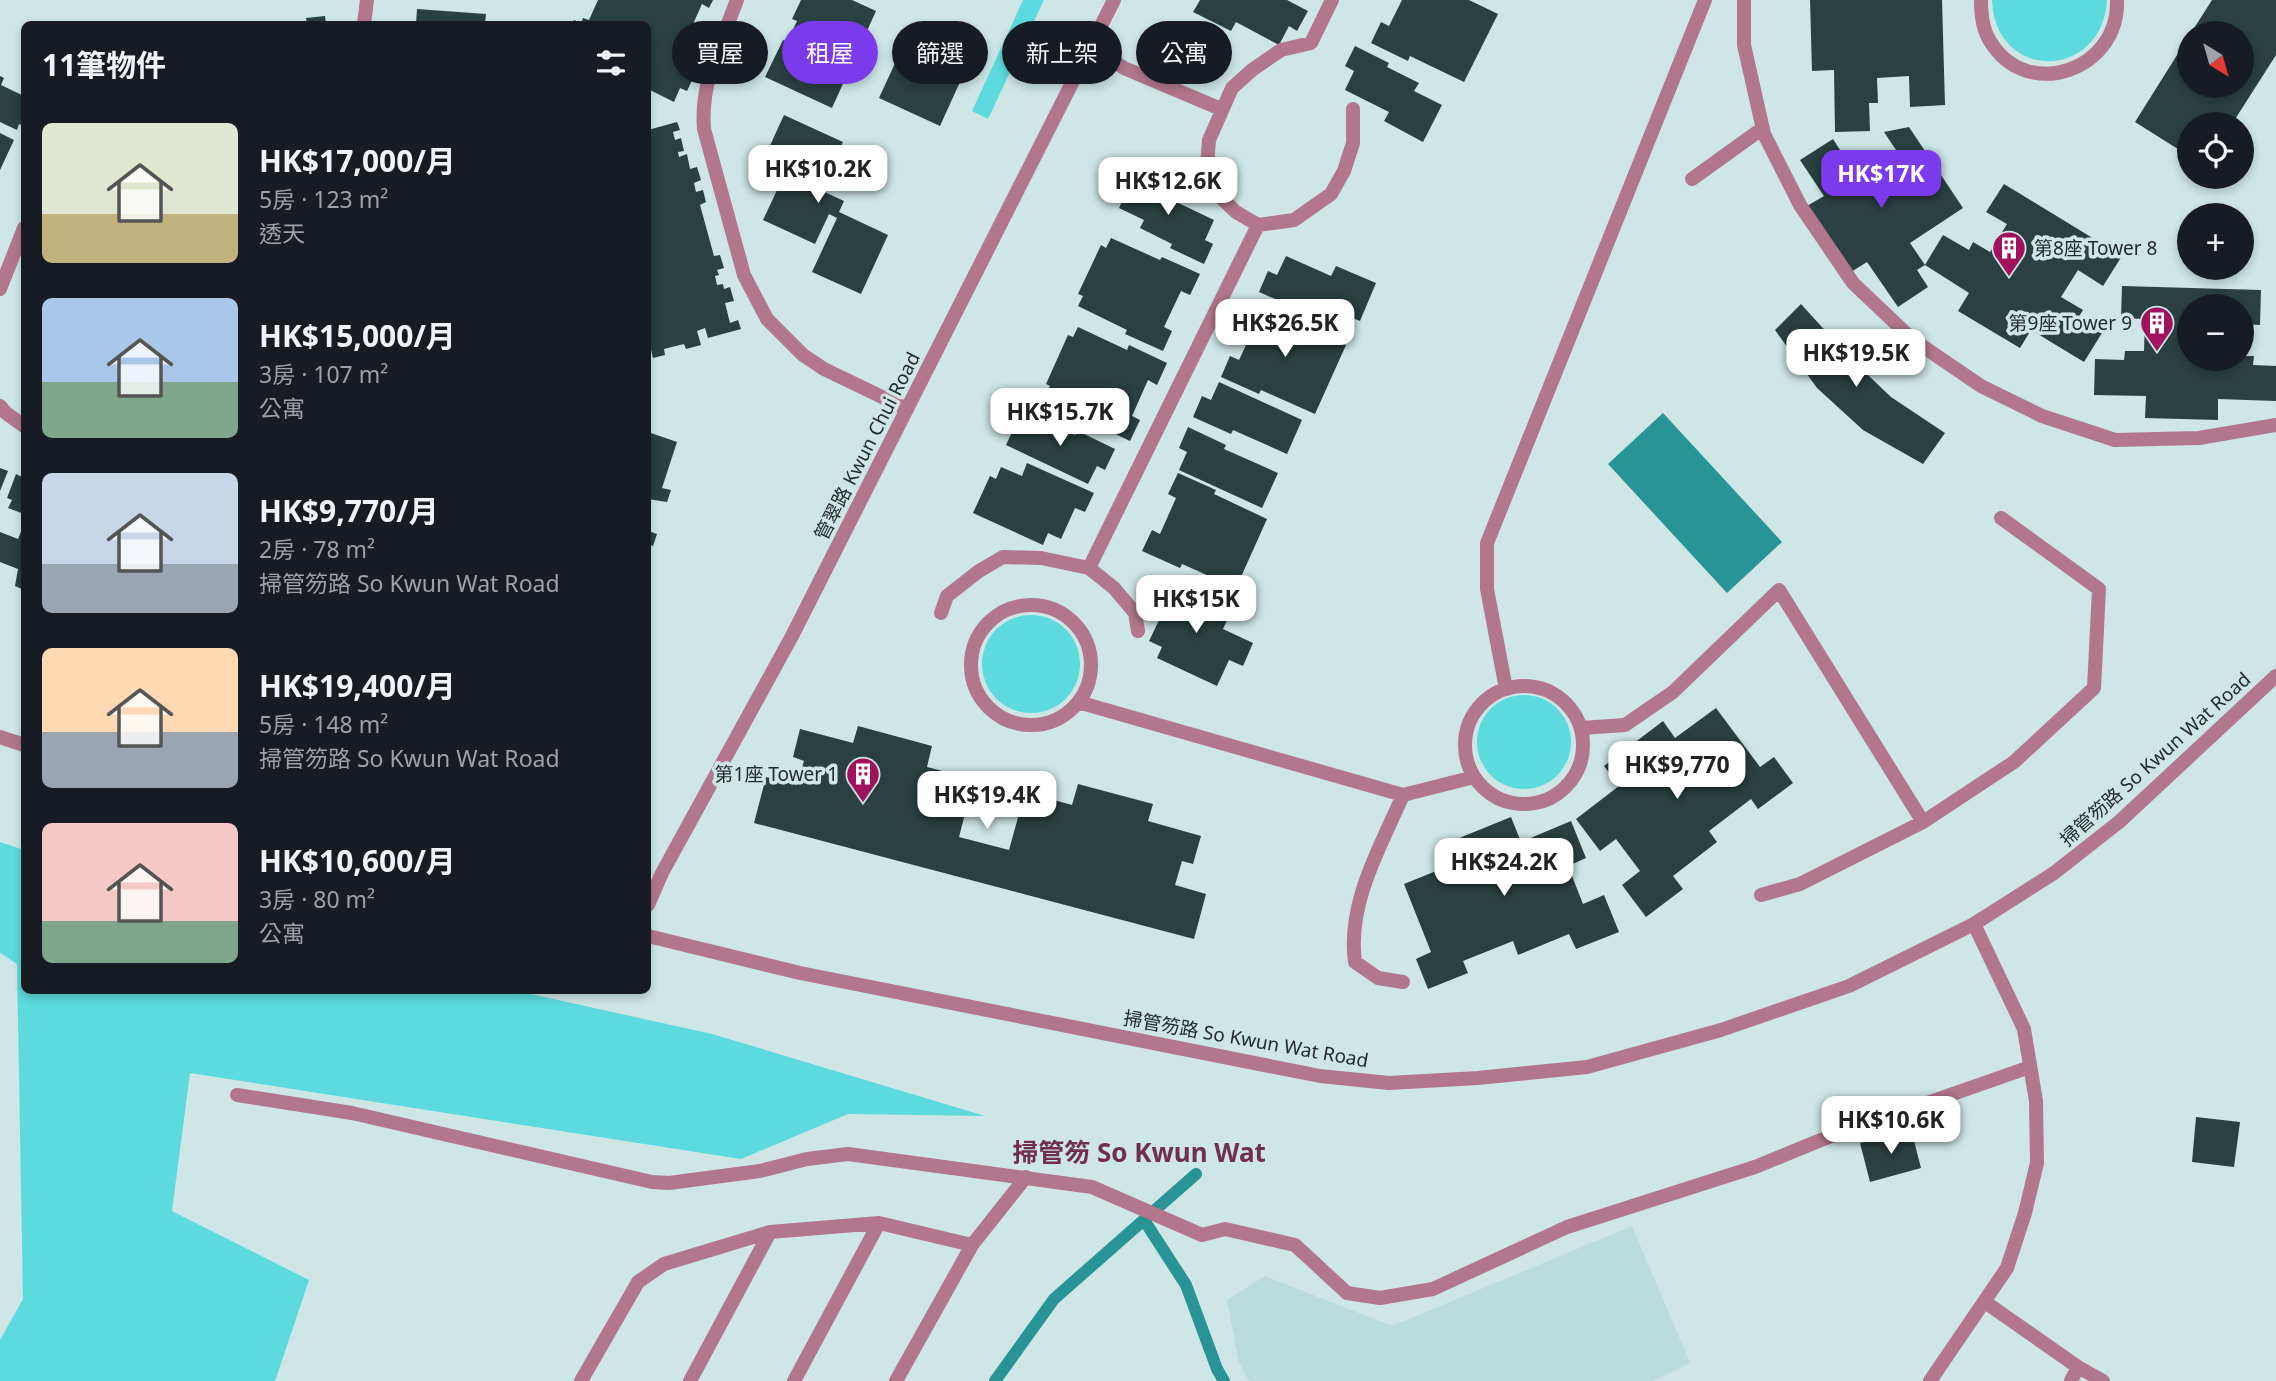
<!DOCTYPE html>
<html lang="zh-TW">
<meta charset="utf-8">
<style>
:root{--surface:#171b24;--page:#20242c;--text:#f1f3f6;--muted:#9ea1a6;--accent:#7c3aed}
body{margin:0;font-family:"Noto Sans","Noto Sans TC",sans-serif;background:var(--page);color:var(--text);height:100vh;display:flex;flex-direction:column;font-size:26px;white-space:nowrap}
*{box-sizing:border-box;margin:0}
p{font-size:23px;color:var(--muted)}
.icon{flex:none;width:38px;height:38px;fill:none;stroke:currentColor;stroke-width:2;stroke-linecap:round;stroke-linejoin:round}
.map{position:relative;flex:1;overflow:hidden}
.panel{position:absolute;left:21px;top:21px;width:630px;height:973px;display:flex;flex-direction:column;background:var(--surface);border-radius:10px;box-shadow:0 4px 10px #0003}
.panel>*{flex:none}
.banner{position:absolute;left:672px;top:21px;width:665px;height:63px;display:flex;gap:14px}
.needle{width:46px;rotate:143deg}
.tools{position:absolute;left:2177px;top:21px;display:grid;gap:14px}
.tools a{display:grid;place-items:center;width:77px;height:77px;border-radius:50%;background:var(--surface);box-shadow:0 4px 10px #0003;font-size:35px}
.price{position:absolute;translate:-50% -60px;padding:0 16px;border-radius:14px;background:#fff;color:#222;font-size:23px;line-height:46px;filter:drop-shadow(0 2px 4px #0008)}
.price::after{content:'';position:absolute;left:50%;top:42px;width:21px;height:16px;margin-left:-10px;background:inherit;clip-path:polygon(0 0,100% 0,50% 100%)}
.price.selected{background:var(--accent);color:#fff}
ul{padding:0;list-style:none}
li{display:flex;align-items:center;gap:21px;height:175px;padding:0 21px}
li span{display:grid;place-items:center;flex:none;width:196px;height:140px;border-radius:10px;color:#555}
li>.icon{margin-inline-start:auto}
span .icon{width:84px;height:84px;fill:#fffc;stroke-width:1}
li b{font-size:30px}
h2{display:flex;justify-content:space-between;align-items:center;height:84px;padding:0 21px;font-size:30px}
.chip{padding:0 24px;border-radius:32px;background:var(--surface);box-shadow:0 4px 10px #0003;font-size:24px;line-height:63px}
.chip.selected{background:var(--accent);color:#fff}
.map>svg:first-child{display:block}
.built{fill:#bbdcdc}
.green{fill:#5cdadd}
.water{fill:#289496}
.lines{fill:none;stroke-linecap:round;stroke-linejoin:round}
.stream{stroke:#289496;stroke-width:12}
.building{fill:#2b4040}
.service{stroke:#b2778c;stroke-width:14}
.minor{stroke:#b2778c;stroke-width:14}
.tertiary{stroke:#b2778c;stroke-width:14}
.labels{text-anchor:middle;stroke-width:7;stroke-linejoin:round;paint-order:stroke}
.poi-label{font-size:19px;fill:#222b2b;stroke:#cee6e6;text-anchor:end}
.street-label{font-size:19px;fill:#222b2b;stroke:#cee6e6}
.district-label{font-size:26px;font-weight:bold;fill:#722f4b;stroke:#cee6e6}
</style>
<div class="map">
<svg width="2276" height="1381" viewBox="0 0 2276 1381">
<rect width="100%" height="100%" fill="#cee6e6"/>
<path class="built" d="M1632,1226L1690,1363L1654,1381H1249L1238,1360L1227,1300L1265,1276L1392,1326Z"/>
<path class="green" d="M1023,0H1044L988,119L972,111Z
M1992,0H2107C2102,81 1995,82 1992,0Z
M982 664a49 49 0 1 1 98 0a49 49 0 1 1-98 0Z
M1477 742a47 47 0 1 1 94 0a47 47 0 1 1-94 0Z
M0,842L24,850V990L517,991L712,1034L985,1116L848,1114L741,1159L190,1073L172,1211L309,1280L275,1381H0V1340L23,1299L17,964L0,953Z"/>
<path class="water" d="M1663,413L1782,542L1727,593L1608,464Z"/>
<g class="lines">
<path class="stream" d="M1144,1220L1186,1285L1217,1369L1224,1381
M995,1381L1054,1299L1196,1174"/>
</g>
<path class="building" d="M598,0H713L709,8L702,4L690,31L697,34L694,42L686,38L677,60L690,66L688,71L695,74L687,91L680,88L674,102L648,89V24H572L574,20L581,23L583,18L589,20Z
M801,0H852L876,11L832,108L765,77L783,40L787,42L797,21L792,19Z
M1200,0H1287L1308,11L1297,31L1289,26L1279,45L1236,22L1231,31L1193,12Z
M1402,0H1469L1498,14L1464,82L1410,56L1408,61L1371,43L1381,22L1389,26Z
M1810,0H1942L1945,105L1910,107L1909,76L1877,78L1878,103H1869L1870,131L1835,132L1834,70L1812,71Z
M2212,0H2276V55L2232,124H2189V156L2135,122L2189,36V86H2242V33H2191Z
M417,9L486,14L485,24H416Z
M325,16L326,24H307L306,18Z
M908,35L917,39L919,35L962,55L961,59L969,62L940,126L879,98Z
M1355,46L1389,63L1387,67L1419,83L1414,91L1442,105L1423,142L1384,121L1389,112L1345,90L1354,71L1345,66Z
M0,76L4,78L1,85L24,96V126L19,124L17,130L0,122Z
M784,115L843,142L820,190L844,201L839,212L888,235L861,294L812,272L837,218L829,214L815,244L763,220L778,188L767,183L774,169L762,163Z
M677,122L680,130L673,132L675,140L681,138L684,151L678,152L679,157L687,154L690,169L697,167L701,180L694,183L696,192L703,190L706,202L700,205L714,256L720,255L724,268L717,270L719,275L715,276L717,285L723,284L724,289L730,287L734,301L725,303L730,323L738,320L741,329L708,338L705,328L697,331L701,345L686,349L684,344L664,349L665,355L653,358L648,337V130Z
M1909,127L1963,208L1910,243L1925,265L1917,270L1928,287L1898,307L1867,262L1851,272L1807,206L1824,196L1800,160L1833,139L1849,164L1857,158L1867,174L1898,153L1884,132Z
M0,133L14,140L0,170Z
M1137,171L1175,189L1170,199L1214,220L1205,240L1213,244L1204,264L1170,248L1172,244L1140,228L1144,220L1119,208Z
M2004,184L2122,256L2103,286L2078,270L2061,297L2083,310L2078,318L2102,333L2084,362L2031,330L2020,348L1958,311L1969,293L1925,265L1943,235L1969,250L1973,242L1990,252L2007,224L1986,212Z
M1111,238L1160,260L1162,257L1200,274L1190,295L1181,291L1164,327L1172,331L1163,351L1125,334L1127,330L1078,306L1083,296L1078,294L1101,245L1106,248Z
M1286,256L1331,276L1336,266L1376,283L1360,321L1331,309L1327,317L1295,303L1293,307L1259,292L1268,271L1277,275Z
M2122,286L2261,290L2260,325L2242,324V306H2189V359H2242V356H2254L2253,365L2276,366V401L2218,399V420L2145,418L2146,396L2094,395L2095,359L2124,360L2125,351H2144L2145,319L2121,318Z
M1256,299L1294,317L1293,320L1346,345L1315,414L1261,390L1259,394L1221,377L1230,356L1239,360L1256,324L1247,320Z
M1801,304L1849,357L1891,397L1945,433L1923,464L1863,430L1817,388L1775,330Z
M1078,327L1127,350L1129,345L1167,363L1157,385L1148,380L1132,416L1140,420L1130,441L1092,423L1095,419L1045,396L1050,386L1046,384L1068,335L1073,337Z
M1219,382L1302,420L1287,454L1233,430L1231,434L1193,417L1202,396L1211,400Z
M1027,413L1075,435L1078,431L1115,449L1105,470L1097,466L1088,484L1006,445L1017,421L1022,423Z
M1188,427L1226,445L1224,449L1278,473L1262,508L1179,470L1187,452L1179,448Z
M648,432L677,442L662,488L671,490L667,502L648,499Z
M1027,463L1094,493L1085,512L1075,508L1061,539L1048,533L1043,545L973,513L990,476L996,479L1001,467L1022,476Z
M0,468L8,471L0,491Z
M1178,473L1216,490L1214,494L1267,519L1236,588L1182,564L1180,568L1142,551L1152,530L1160,534L1176,498L1168,494Z
M16,474L24,478V514L8,508L12,500L7,498Z
M24,524V590L15,586L18,569L0,562V532L18,539Z
M648,531L657,534L653,546L648,544Z
M1163,580L1231,612L1223,629L1253,643L1243,666L1229,660L1217,686L1157,658L1162,647L1149,641L1164,610L1152,604Z
M1716,708L1760,767L1774,757L1793,783L1758,809L1751,799L1709,831L1717,842L1673,876L1683,889L1646,917L1622,885L1640,871L1616,839L1600,851L1576,819L1619,786L1604,766L1663,721L1675,738Z
M858,726L932,746L927,767L974,779L959,837L1009,850L1025,792L1072,805L1078,784L1153,804L1148,821L1201,836L1193,864L1182,861L1175,885L1206,894L1194,939L754,823L766,777L797,785L804,761L793,757L800,729L853,743Z
M1511,817L1521,842L1571,821L1586,858L1568,866L1583,904L1604,895L1619,932L1576,949L1569,934L1518,955L1513,941L1463,961L1468,973L1428,989L1416,959L1431,952L1404,884L1451,865L1442,845Z
M2196,1117L2240,1122L2234,1167L2192,1162Z
M1911,1129L1921,1168L1870,1182L1860,1143Z"/>
<g class="lines">
<path class="service" d="M737,0C721,43 700,83 704,129L744,275L767,319L803,355L824,369L907,409
M1332,0L1311,43L1281,50L1252,70L1232,88L1209,140L1207,167L1216,193L1236,212L1258,225L1294,220L1331,194L1344,171L1353,143V109
M1744,0V45L1764,134L1800,205L1853,283L1912,339L1981,386L2042,416L2115,440L2199,438L2276,425
M1981,0C1981,14 1982,29 1990,41C2027,103 2120,70 2117,0
M364,24L367,0
M1092,47L1124,68L1221,109
M1692,179L1763,128
M0,289L24,228
M0,406L6,413L24,426
M1089,568L1258,225
M971 665a60 60 0 1 1 120 0a60 60 0 1 1-120 0Z
M941,613L947,596L979,571L1003,557L1041,558L1089,568L1114,588L1135,613L1138,631
M1465 745a59 59 0 1 1 118 0a59 59 0 1 1-118 0Z
M1506,689L1487,589V543L1705,0
M1078,702L1403,795L1474,777
M1581,728L1625,725L1673,692L1779,590L1923,822
M1761,895L1800,884L1923,822L2014,762L2094,688L2099,589L2001,518
M1403,982L1378,978L1355,962C1347,903 1380,848 1403,795
M1985,1302L2078,1367L2103,1381
M581,1381L638,1282L664,1264L770,1232L879,1223L972,1245
M690,1381L770,1232
M794,1381L879,1223
M896,1381L972,1245L1026,1177
M2071,1381L2078,1367"/>
<path class="minor" d="M648,905L662,873L792,636L1114,0
M237,1095L352,1113L652,1182L669,1183L760,1171L807,1159L848,1154L1092,1187L1202,1235L1225,1229L1295,1245L1347,1293L1380,1298L1433,1289L1567,1227L1755,1167L1821,1140L2030,1067
M1930,1381L2007,1268L2025,1213L2037,1163L2036,1101L2024,1029L1974,924"/>
<path class="tertiary" d="M0,737L24,745
M648,936L800,973L1320,1076L1389,1083L1478,1078L1587,1067L1721,1030L1849,986L1974,924L2054,873L2119,822L2276,676"/>
</g>
<defs>
<g id="building-pin" transform="scale(1.75)"><path d="M0 17L-7.5 6A9.5 9.5 0 1 1 7.5 6Z" fill="#a0125c" stroke="#cee6e6"/><path d="M-4-6H4V6H1V3H-1V6H-4ZM-2.5-4.3h1.7v1.8h-1.7ZM.8-4.3h1.7v1.8H.8ZM-2.5-1h1.7V.8h-1.7ZM.8-1h1.7V.8H.8Z" fill="#fff"/></g>
</defs>
<g fill-rule="evenodd">
<use href="#building-pin" x="2009" y="248"/>
<use href="#building-pin" x="2157" y="323"/>
<use href="#building-pin" x="863" y="774"/>
</g>
<g class="labels">
<g class="poi-label">
<text x="2034" y="255" text-anchor="start">第8座 Tower 8</text>
<text x="2132" y="330">第9座 Tower 9</text>
<text x="838" y="781">第1座 Tower 1</text>
</g>
<g class="street-label">
<text transform="translate(867 446) rotate(-63)" y="7">管翠路 Kwun Chui Road</text>
<text transform="translate(2155 759) rotate(-42)" y="7">掃管笏路 So Kwun Wat Road</text>
<text transform="translate(1246 1039) rotate(10)" y="7">掃管笏路 So Kwun Wat Road</text>
</g>
<g class="district-label">
<text x="1139" y="1162">掃管笏 So Kwun Wat</text>
</g>
</g>
</svg>
<div class="tools">
<a><svg class="needle" viewBox="-14 -14 28 28"><path d="M0-13l5 13h-10z" fill="#e53935"/><path d="M0 13l5-13h-10z" fill="#9ea1a6"/></svg></a>
<a><svg class="icon" aria-label="locate" viewBox="0 0 24 24"><circle cx="12" cy="12" r="6"/><path d="M12 2v4M12 18v4M2 12h4M18 12h4"/></svg></a>
<a>+</a>
<a>−</a>
</div>
<b class="price" style="left:818px;top:205px">HK$10.2K</b>
<b class="price selected" style="left:1881px;top:210px">HK$17K</b>
<b class="price" style="left:1168px;top:217px">HK$12.6K</b>
<b class="price" style="left:1285px;top:359px">HK$26.5K</b>
<b class="price" style="left:1856px;top:389px">HK$19.5K</b>
<b class="price" style="left:1060px;top:448px">HK$15.7K</b>
<b class="price" style="left:1196px;top:635px">HK$15K</b>
<b class="price" style="left:1677px;top:801px">HK$9,770</b>
<b class="price" style="left:987px;top:831px">HK$19.4K</b>
<b class="price" style="left:1504px;top:898px">HK$24.2K</b>
<b class="price" style="left:1891px;top:1156px">HK$10.6K</b>
<div class="banner">
<a class="chip">買屋</a>
<a class="chip selected">租屋</a>
<a class="chip">篩選</a>
<a class="chip">新上架</a>
<a class="chip">公寓</a>
</div>
<section class="panel">
<h2>11筆物件<svg class="icon" aria-label="filters" viewBox="0 0 24 24"><path d="M4 7h16M4 17h16"/><circle cx="9" cy="7" r="2"/><circle cx="15" cy="17" r="2"/></svg></h2>
<ul>
<li><span style="background:linear-gradient(#dfe7d0 65%,#c2b280 0)"><svg class="icon" aria-label="home" viewBox="0 0 24 24"><path d="M3 11l9-7 9 7M6 9v11h12V9"/></svg></span><div><b>HK$17,000/月</b><p>5房 · 123 m²</p><p>透天</p></div></li>
<li><span style="background:linear-gradient(#a9c7e8 60%,#7fa58c 0)"><svg class="icon" aria-label="home" viewBox="0 0 24 24"><path d="M3 11l9-7 9 7M6 9v11h12V9"/></svg></span><div><b>HK$15,000/月</b><p>3房 · 107 m²</p><p>公寓</p></div></li>
<li><span style="background:linear-gradient(#c9d6e8 65%,#9aa5b1 0)"><svg class="icon" aria-label="home" viewBox="0 0 24 24"><path d="M3 11l9-7 9 7M6 9v11h12V9"/></svg></span><div><b>HK$9,770/月</b><p>2房 · 78 m²</p><p>掃管笏路 So Kwun Wat Road</p></div></li>
<li><span style="background:linear-gradient(#ffd9b3 60%,#9aa5b1 0)"><svg class="icon" aria-label="home" viewBox="0 0 24 24"><path d="M3 11l9-7 9 7M6 9v11h12V9"/></svg></span><div><b>HK$19,400/月</b><p>5房 · 148 m²</p><p>掃管笏路 So Kwun Wat Road</p></div></li>
<li><span style="background:linear-gradient(#f6c9c9 70%,#7fa58c 0)"><svg class="icon" aria-label="home" viewBox="0 0 24 24"><path d="M3 11l9-7 9 7M6 9v11h12V9"/></svg></span><div><b>HK$10,600/月</b><p>3房 · 80 m²</p><p>公寓</p></div></li>
</ul>
</section>
</div>
